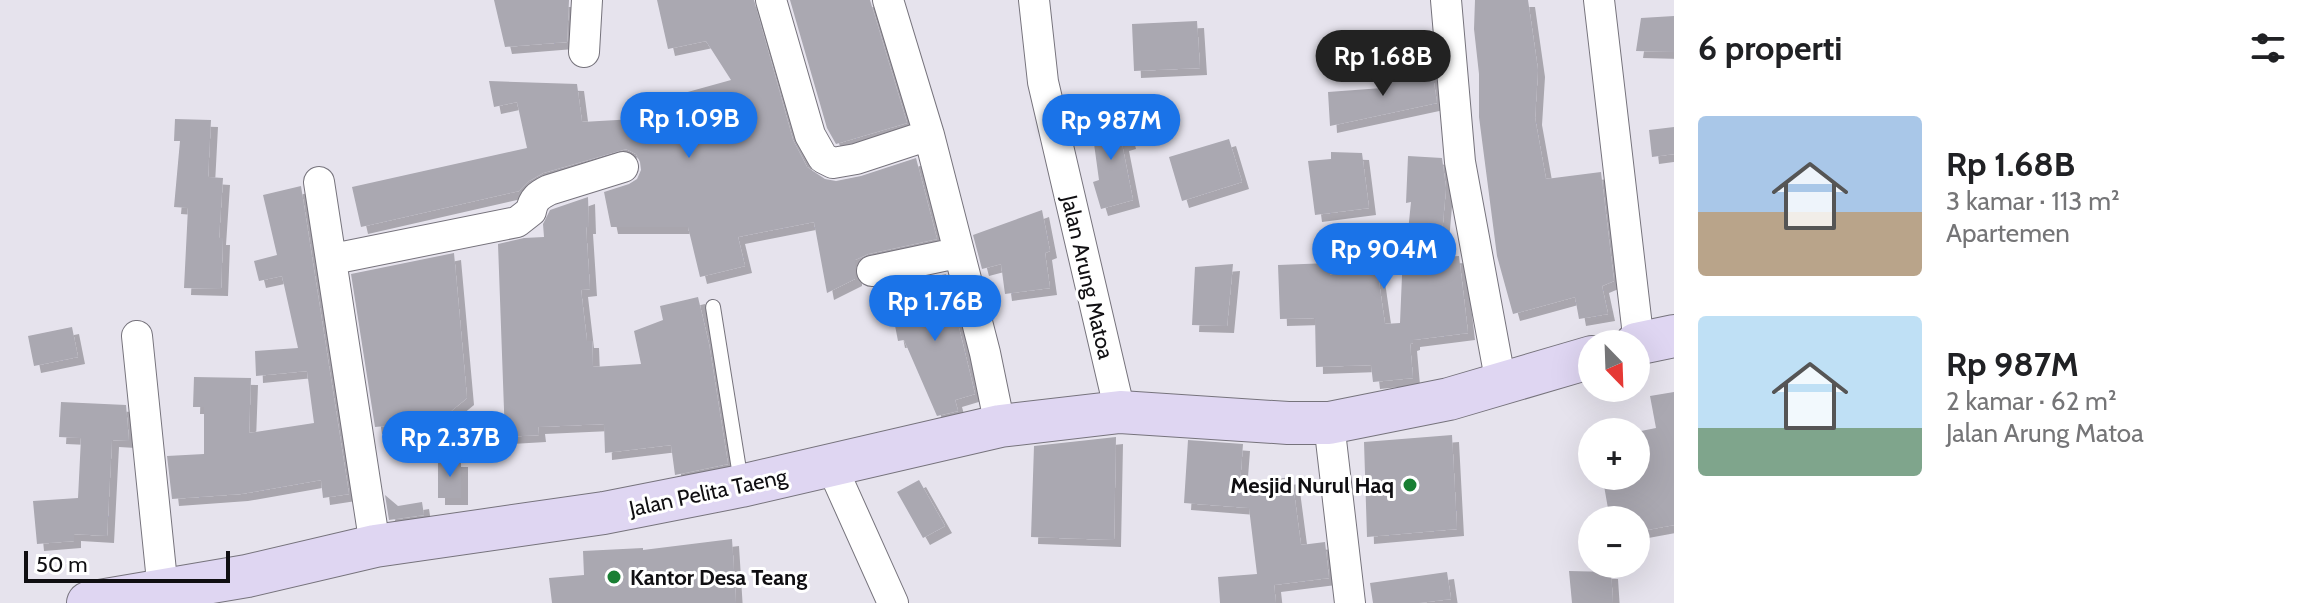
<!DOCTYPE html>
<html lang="id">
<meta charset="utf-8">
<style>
:root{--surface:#fff;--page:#f6f6f6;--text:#202124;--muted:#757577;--accent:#1a73e8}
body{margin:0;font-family:Cabin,sans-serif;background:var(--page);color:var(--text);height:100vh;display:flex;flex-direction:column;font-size:30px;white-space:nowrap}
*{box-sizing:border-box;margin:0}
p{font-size:26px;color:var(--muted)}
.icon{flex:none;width:44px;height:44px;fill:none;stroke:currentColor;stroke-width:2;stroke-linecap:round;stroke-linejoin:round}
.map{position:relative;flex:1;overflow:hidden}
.sheet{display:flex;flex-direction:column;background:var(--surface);width:640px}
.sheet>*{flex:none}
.needle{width:52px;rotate:157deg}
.tools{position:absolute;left:1578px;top:330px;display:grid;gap:16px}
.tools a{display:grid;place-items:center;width:72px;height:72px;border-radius:50%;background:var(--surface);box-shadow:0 8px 32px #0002;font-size:40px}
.scale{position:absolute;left:24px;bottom:20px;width:206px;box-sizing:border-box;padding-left:8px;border:4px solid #100f12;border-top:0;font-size:22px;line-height:28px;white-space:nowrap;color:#100f12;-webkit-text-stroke:6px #fff;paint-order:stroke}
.price{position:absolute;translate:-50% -68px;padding:0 18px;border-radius:28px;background:var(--accent);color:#fff;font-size:26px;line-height:52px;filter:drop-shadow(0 2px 4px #0008)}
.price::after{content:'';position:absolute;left:50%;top:48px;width:24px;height:18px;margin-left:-12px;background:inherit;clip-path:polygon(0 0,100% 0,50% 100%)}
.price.on{background:#222;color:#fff}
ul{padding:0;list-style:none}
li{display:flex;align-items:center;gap:24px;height:200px;padding:0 24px}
li span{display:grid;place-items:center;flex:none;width:224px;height:160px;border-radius:8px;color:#555}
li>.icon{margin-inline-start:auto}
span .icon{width:96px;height:96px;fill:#fffc;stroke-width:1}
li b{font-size:34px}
h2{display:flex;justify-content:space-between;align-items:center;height:96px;padding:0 24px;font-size:34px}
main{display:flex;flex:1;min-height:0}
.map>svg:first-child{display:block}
.building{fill:#aaa8b1;filter:url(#shadow)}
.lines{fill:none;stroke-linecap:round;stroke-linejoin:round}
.lane-casing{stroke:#76737c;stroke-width:16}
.street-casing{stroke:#76737c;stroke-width:32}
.secondary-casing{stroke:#76737c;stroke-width:44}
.lane{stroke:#fff;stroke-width:14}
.street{stroke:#fff;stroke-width:30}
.secondary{stroke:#dfd6f2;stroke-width:42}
.poi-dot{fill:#197f33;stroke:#fff;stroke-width:3}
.labels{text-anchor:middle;stroke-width:6;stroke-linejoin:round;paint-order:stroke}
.street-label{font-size:22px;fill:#100f12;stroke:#fff}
.poi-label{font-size:22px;font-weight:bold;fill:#100f12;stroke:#fff;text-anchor:end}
</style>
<main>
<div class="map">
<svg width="1674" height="603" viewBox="0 0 1674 603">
<defs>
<filter id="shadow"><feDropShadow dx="7" dy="7" stdDeviation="0" flood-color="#0004"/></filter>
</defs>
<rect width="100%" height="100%" fill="#e6e3ed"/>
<path class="building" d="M494,0H569L567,42L505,47Z
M657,0H754L793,140L807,167L825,179L836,181L861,176L916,158L937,239L868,254L855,260V279L827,293L814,222L738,237L745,266L700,277L688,227H611L604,192L629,184L637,179L641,170L640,162L636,154L626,149L543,173L529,181L519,191L361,227L352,187L527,148L517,102L494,107L489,81L577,84L582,122L652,118L648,103L731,80L706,41L668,49Z
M790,0H870L907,123L836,144L827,128Z
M1475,0H1528L1538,70L1535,118L1546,179L1601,172L1614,281L1602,286L1608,314L1579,319L1575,297L1513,314L1497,256L1479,117V74L1474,29Z
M1674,16V52L1636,51L1641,18Z
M1197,21L1200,68L1134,71L1132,24Z
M1432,69L1437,103L1330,126L1328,92L1382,88L1381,80Z
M1122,115L1129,142L1122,144L1133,200L1101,209L1093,182L1099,180L1091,122Z
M175,119L211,120L208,177L223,178L219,238H223L221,289L184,288L188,208L174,207L180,141H174Z
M1674,127V154L1652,157L1649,130Z
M1229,139L1242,182L1182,201L1169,157Z
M1331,152L1362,153L1369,208L1315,215L1308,161L1331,159Z
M1408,156L1442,158L1446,188L1440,257L1459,256L1468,333L1413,340V343L1410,344L1413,378L1373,382L1371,365L1316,367L1315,318L1280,319L1278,265L1330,263V275L1376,261L1385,324L1400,323L1403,252L1406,251L1411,202L1406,203Z
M301,186L349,494L323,498L321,480L241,494L172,499L167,456L204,454V407H193L194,377L251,378L249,433L314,423L307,371L256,376L255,351L298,348L282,276L259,281L254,261L277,255L263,195Z
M588,197L589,227H586L590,289L581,290L587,341H592L593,367L641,364L634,331L663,320L660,306L698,297L709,344L728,464L675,475L671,445L605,453L604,424L538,427L539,435L505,437L498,244L524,238L544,237L543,224L550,210Z
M1042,210L1050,251L1045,253L1050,288L1005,294L1001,264L982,269L973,235Z
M454,253L467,398L439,421L375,427L351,274Z
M1233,264L1227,326L1192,325L1195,267Z
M946,274L975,394L955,400L958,411L937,416L904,340L898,341L891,305L917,296L909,282Z
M72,327L78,357L34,366L28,336Z
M1674,392V525L1636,532V520H1610L1603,480L1636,476V432L1656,428L1650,396Z
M61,402L126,405L129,441L112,440L107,536L74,534V541L37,544L33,501L78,498L81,438L59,437Z
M1452,435L1457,529L1367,537L1364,442Z
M1116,437L1114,540L1031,537L1034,446Z
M1188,440L1243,444L1240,483L1292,477L1301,545L1325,542L1329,578L1274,585L1276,603H1220L1218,577L1257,574L1249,508L1184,503Z
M438,460H461V498H438Z
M919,480L945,526L923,538L897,492Z
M385,495L398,506L422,502L424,515L389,520Z
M732,539L736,603H552L549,578L584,575L583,551L643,548V550Z
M1569,571L1611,572L1613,603H1572Z
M1447,572L1451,599L1419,603H1373L1370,583Z"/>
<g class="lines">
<g class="lane-casing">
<path id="lane" d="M713,307L741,482"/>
</g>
<g class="street-casing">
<path id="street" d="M771,0L810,135L823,158L833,163L856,159L929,135L985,353L1000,426
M888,0L929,135
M1034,0L1043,82L1120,412
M1446,0L1460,162L1501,384
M1599,0L1639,344
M584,52L587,0
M319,182L375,546
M333,259L517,222L531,211C533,199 539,195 549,190L623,167
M872,271L957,253
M137,336L163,591
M1329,423L1350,603
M831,465L893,603"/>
</g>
<g class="secondary-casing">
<path id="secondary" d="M1636,344L1674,336
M88,603L247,576L375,546L604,513L741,486L1000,426L1120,412L1288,423H1329L1449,399L1592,357"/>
</g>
<use href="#lane" class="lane"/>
<use href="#street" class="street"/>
<use href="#secondary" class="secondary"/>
</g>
<g class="poi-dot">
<circle cx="1410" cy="485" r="8"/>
<circle cx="614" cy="577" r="8"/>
</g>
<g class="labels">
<g class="street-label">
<text transform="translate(1088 277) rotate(77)" y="8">Jalan Arung Matoa</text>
<text transform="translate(708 492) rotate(-12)" y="8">Jalan Pelita Taeng</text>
</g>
<g class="poi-label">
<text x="1394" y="493">Mesjid Nurul Haq</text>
<text x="630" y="585" text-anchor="start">Kantor Desa Teang</text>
</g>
</g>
</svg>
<div class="tools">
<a><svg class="needle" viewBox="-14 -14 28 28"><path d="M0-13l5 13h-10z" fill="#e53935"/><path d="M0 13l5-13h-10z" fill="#757577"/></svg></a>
<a>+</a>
<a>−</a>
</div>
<div class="scale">50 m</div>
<b class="price on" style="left:1383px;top:98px">Rp 1.68B</b>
<b class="price" style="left:689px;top:160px">Rp 1.09B</b>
<b class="price" style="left:1111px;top:162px">Rp 987M</b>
<b class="price" style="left:1384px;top:291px">Rp 904M</b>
<b class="price" style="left:935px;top:343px">Rp 1.76B</b>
<b class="price" style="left:450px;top:479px">Rp 2.37B</b>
</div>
<section class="sheet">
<h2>6 properti<svg class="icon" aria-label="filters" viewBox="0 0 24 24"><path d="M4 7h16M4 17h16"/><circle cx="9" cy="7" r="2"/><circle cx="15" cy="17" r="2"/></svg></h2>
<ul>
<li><span style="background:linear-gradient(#a9c7e8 60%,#b9a48a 0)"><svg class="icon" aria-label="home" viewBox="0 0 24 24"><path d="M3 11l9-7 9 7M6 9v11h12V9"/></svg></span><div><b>Rp 1.68B</b><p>3 kamar · 113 m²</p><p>Apartemen</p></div></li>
<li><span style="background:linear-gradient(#bfe0f5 70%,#7fa58c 0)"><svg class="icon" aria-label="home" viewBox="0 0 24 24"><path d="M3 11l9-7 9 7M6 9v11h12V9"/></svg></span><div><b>Rp 987M</b><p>2 kamar · 62 m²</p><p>Jalan Arung Matoa</p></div></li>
</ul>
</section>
</main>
